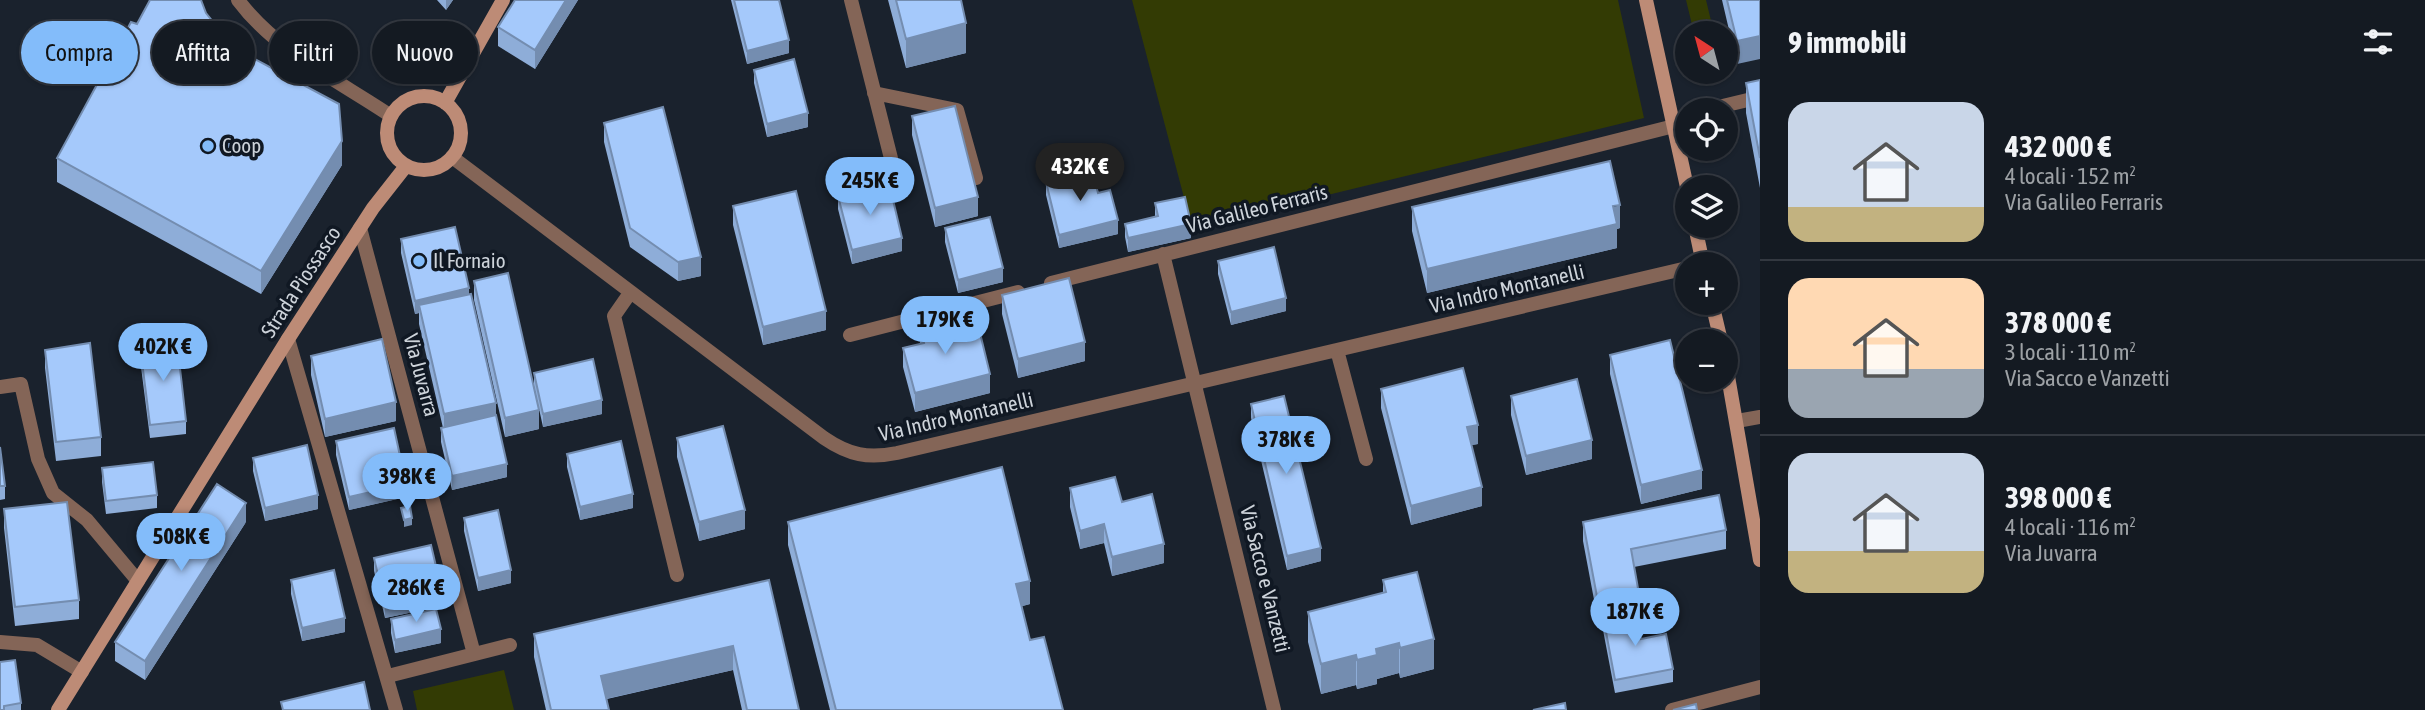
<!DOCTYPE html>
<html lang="it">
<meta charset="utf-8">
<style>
:root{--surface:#141a22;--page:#21272f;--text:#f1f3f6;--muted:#9da1a5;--line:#333840;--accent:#83bcfa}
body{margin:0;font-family:"Asap Condensed",sans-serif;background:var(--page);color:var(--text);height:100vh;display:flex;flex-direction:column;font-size:26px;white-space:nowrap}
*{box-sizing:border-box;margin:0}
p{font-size:23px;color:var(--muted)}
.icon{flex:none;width:38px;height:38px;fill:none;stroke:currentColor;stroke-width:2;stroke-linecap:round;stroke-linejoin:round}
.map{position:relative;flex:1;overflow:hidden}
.sheet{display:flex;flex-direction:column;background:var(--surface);width:665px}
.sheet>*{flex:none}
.top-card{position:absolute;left:21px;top:21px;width:665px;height:63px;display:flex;gap:14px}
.needle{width:46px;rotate:324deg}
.buttons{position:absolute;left:1675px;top:21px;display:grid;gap:14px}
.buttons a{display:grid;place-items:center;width:63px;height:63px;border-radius:50%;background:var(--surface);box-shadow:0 2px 5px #0004,0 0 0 2px var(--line);font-size:35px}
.price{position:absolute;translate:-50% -60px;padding:0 16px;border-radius:24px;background:var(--accent);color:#111;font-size:23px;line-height:46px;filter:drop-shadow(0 2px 4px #0008)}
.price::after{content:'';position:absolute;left:50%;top:42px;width:21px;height:16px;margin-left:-10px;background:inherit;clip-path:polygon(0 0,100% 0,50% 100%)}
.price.active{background:#222;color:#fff}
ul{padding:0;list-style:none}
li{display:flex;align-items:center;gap:21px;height:175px;padding:0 28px}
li+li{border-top:2px solid var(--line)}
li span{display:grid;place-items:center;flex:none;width:196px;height:140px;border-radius:21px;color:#555}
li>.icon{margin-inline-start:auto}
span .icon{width:84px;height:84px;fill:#fffc;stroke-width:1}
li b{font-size:30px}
h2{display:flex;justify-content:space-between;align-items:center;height:84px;padding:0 28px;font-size:30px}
.pill{padding:0 24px;border-radius:32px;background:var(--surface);box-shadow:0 2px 5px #0004,0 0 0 2px var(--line);font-size:24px;line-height:63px}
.pill.active{background:var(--accent);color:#111}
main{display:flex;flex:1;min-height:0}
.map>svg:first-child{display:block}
.green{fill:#333b04}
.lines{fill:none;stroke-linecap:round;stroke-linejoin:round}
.street{stroke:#846557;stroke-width:14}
.secondary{stroke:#bd8b76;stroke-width:14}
.wall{fill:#8eadd8}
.shaded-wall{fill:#748db0}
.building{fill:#a5c9fb;stroke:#748db0;stroke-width:2}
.poi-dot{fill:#83bcfa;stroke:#101823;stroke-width:2.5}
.labels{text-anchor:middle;stroke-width:7;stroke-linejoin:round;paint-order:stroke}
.poi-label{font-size:21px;fill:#cdd3da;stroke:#101823;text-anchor:start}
.street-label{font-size:21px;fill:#cdd3da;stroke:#101823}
</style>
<main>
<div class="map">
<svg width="1760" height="710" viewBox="0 0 1760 710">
<rect width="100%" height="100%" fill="#1a222d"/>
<path class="green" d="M1132,0H1618L1644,118L1192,228Z
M1686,0H1706L1714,33H1694Z
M504,670L514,710H417L413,691Z"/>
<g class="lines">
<path class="street" d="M238,0C276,51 339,81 391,116
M851,0L899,190
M874,93L957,110L976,178
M1706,110L1760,97
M452,157L824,438C849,455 868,459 897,453L1687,268
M360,228L474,654
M1163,254L1274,710
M1051,283L1674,126L1687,120
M630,293L614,316L677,575
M850,335L1018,292
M288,339L396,710
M1337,350L1366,459
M0,387L21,384L38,459L53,493L87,520L138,581
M1737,421L1760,417
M0,642L37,645L82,672
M388,676L510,645
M1672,710L1760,687"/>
<path class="secondary" d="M1646,0L1687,187
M387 133a37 37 0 1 1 74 0a37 37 0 1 1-74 0Z
M445,103L503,0
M1695,226L1703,264
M1712,303L1721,341
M1726,365L1760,560
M58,710L288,339L373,208L406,166"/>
</g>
<path class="wall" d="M437,0H453L446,10Z
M515,0H578L535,69L498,46V27Z
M731,0H779L789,53L747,64Z
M888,0H961L966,53L906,68Z
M1722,0H1760L1737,64Z
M206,13L234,48L342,165L261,294L57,182V158L137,24Z
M754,70L808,127L767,137L754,83Z
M1760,80V188L1746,113V83Z
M912,116L978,216L935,227L912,135Z
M604,123L701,276L678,281L630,247L604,142Z
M1046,182L1098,193L1118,234L1059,248L1046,195Z
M838,196L902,251L852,264L838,209Z
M1155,203L1191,238L1128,252L1125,237V224L1155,217Z
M733,206L826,330L763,345L733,225Z
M1412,207L1620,228L1617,229V248L1427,293L1412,231Z
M945,228L1003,282L958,293L945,242Z
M401,239L469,294L496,415L507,477L452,490L441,442V428H443L419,324V313L415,314L401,253Z
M1218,261L1286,311L1231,325L1218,274Z
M474,281L539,429L505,437L474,300Z
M1002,295L1085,361L1018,378L1002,314Z
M919,324L956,335L990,393L915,412L903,367V348L920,344Z
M140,346L186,421V434L150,438L140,359Z
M45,350L101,437V456L56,461L45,368Z
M1610,355L1702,489L1641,504L1610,374Z
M311,356L396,421L325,437L311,375Z
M534,373L602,414L543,427L534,386Z
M1381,389L1478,444L1471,445L1482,506L1411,525L1381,408Z
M1511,396L1592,459L1526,475L1511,415Z
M1251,404L1321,561L1287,570L1251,418Z
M677,438L745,529L699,541L677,457Z
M336,441L406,497L349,510L336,455Z
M0,447L5,486V499L0,500Z
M567,454L633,508L580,520L567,467Z
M253,458L318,509L265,521L253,471Z
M102,468L157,495V508L106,514L102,482Z
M1070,488L1122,502L1164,563L1112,576L1104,543L1080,549L1070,507Z
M4,509L79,600V619L15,626L4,528Z
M464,518L511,583L478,591L464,531Z
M246,522L145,680L115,661V642Z
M788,522L1030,604L1022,606L1030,640L1063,710H830L788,545Z
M1583,522L1726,530V549L1634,567L1639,594V613L1636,614L1641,639L1673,669V682L1615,693L1603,630V620L1598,621L1583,541Z
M374,558L442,606L385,618L374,571Z
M291,580L345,632L302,641L291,594Z
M769,580L799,710H742L733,670L607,699L609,710H546L534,657V634Z
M1383,580L1434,669L1400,678L1399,673L1377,679V684L1357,689L1356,685L1321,694L1308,642V612L1383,593Z
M391,619L441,643L395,653L391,633Z
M0,662L21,703V710H0Z"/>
<path class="shaded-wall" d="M446,0H453L446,10Z
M566,0H578L535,69V50Z
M966,23V53L906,68V39Z
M1760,36V59L1737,64V41Z
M789,40V53L747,64V51Z
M808,113V127L767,137V124Z
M342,141V165L261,294V271Z
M978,197V216L935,227V208Z
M1620,205V228L1617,229V248L1427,293V269Z
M1118,220V234L1059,248V235Z
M1191,224V238L1128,252V238Z
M902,238V251L852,264V250Z
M701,257V276L678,281V262Z
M1003,268V282L958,293V280Z
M469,288V302L419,305V313L415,314V301Z
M1286,298V311L1231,325V312Z
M826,311V330L763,345V327Z
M1085,342V361L1018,378V359Z
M990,374V393L915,412V393Z
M602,400V414L543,427V414Z
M396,402V421L325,437V419Z
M496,403V422L444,433V414Z
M539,410V429L505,437V418Z
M1478,425V444L1467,446V427Z
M1592,440V459L1526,475V456Z
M507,464V477L452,490V476Z
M1702,470V489L1641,504V485Z
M406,484V497L349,510V497Z
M1482,487V506L1411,525V506Z
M633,494V508L580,520V507Z
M318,495V509L265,521V508Z
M246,503V522L145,680V661Z
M745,510V529L699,541V522Z
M412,518V525L404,527V520Z
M1104,524V543L1080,549V531Z
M1164,544V563L1112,576V557Z
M1321,548V561L1287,570V556Z
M511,570V583L478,591V578Z
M1030,581V604L1016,608V584Z
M442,592V606L385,618V605Z
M345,618V632L302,641V628Z
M441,629V643L395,653V640Z
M1434,639V669L1400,678V648Z
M1399,643V673L1377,679V684L1357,689V660L1376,649Z
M733,646V670L601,700V676Z
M1356,655V685L1321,694V664Z"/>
<path class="building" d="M150,0H201L206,13L234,48L339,104L342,141L261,271L57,158L131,22L137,24Z
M515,0H566L535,50L498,27Z
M734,0H779L789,40L747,51Z
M896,0H961L966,23L906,39Z
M1727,0H1760V36L1737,41Z
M794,59L808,113L767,124L754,70Z
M1760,80V158L1746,83Z
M955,106L978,197L935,208L912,116Z
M663,107L701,257L678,262L630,228L604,123Z
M1610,161L1620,205L1613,206L1617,224L1427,269L1412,207Z
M1092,170L1098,193L1110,190L1118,220L1059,235L1046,182Z
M889,183L902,238L852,250L838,196Z
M796,191L826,311L763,327L733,206Z
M1185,197L1191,224L1128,238L1125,224L1158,216L1155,203Z
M990,217L1003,268L958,280L945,228Z
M455,227L469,288L415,301L401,239Z
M1274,247L1286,298L1231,312L1218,261Z
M508,273L539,410L505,418L474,281Z
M1069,278L1085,342L1018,359L1002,295Z
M471,294L496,403L444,414L419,305Z
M951,316L956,335L979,329L990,374L915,393L903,348L924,343L919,324Z
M382,339L396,402L325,419L311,356Z
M1670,340L1702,470L1641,485L1610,355Z
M177,342L186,421L150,425L140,346Z
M90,343L101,437L56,442L45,350Z
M593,359L602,400L543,414L534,373Z
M1463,368L1478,425L1467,427L1482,487L1411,506L1381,389Z
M1577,379L1592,440L1526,456L1511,396Z
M1284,396L1321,548L1287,556L1251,404Z
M496,415L507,464L452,476L441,428Z
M723,426L745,510L699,522L677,438Z
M394,428L406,484L349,497L336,441Z
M621,441L633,494L580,507L567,454Z
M307,445L318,495L265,508L253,458Z
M0,447L5,486H0Z
M153,462L157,495L106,501L102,468Z
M1002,467L1030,581L1016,584L1030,640L1044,637L1063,710H836L788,522Z
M1115,477L1122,502L1152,494L1164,544L1112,557L1104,524L1080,531L1070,488Z
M217,484L246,503L145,661L115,642Z
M1719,495L1726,530L1631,549L1639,594L1598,602L1583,522Z
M67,502L79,600L15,607L4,509Z
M410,506L412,518L404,520L401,508Z
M498,510L511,570L478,578L464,518Z
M431,545L442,592L385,605L374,558Z
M334,570L345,618L302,628L291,580Z
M1417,572L1434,639L1400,648L1399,643L1376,649L1377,655L1357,660L1356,655L1321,664L1308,612L1386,592L1383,580Z
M769,580L799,710H747L733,646L601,676L609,710H551L534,634Z
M436,609L441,629L395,640L391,619Z
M1635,610L1641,639L1666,634L1673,669L1615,680L1603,616Z
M15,660L21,703L4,706V710H0V662Z
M364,682L370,710H283L281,702Z
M1565,703L1566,710H1533Z
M1696,704L1697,710H1673Z"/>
<g class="poi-dot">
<circle cx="208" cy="146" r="7"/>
<circle cx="419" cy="261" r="7"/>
</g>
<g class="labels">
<g class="poi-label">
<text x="222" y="153">Coop</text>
<text x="433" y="268">Il Fornaio</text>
</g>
<g class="street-label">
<text transform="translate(1257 209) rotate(-14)" y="7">Via Galileo Ferraris</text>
<text transform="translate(301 282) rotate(-57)" y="7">Strada Piossasco</text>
<text transform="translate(1507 289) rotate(-13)" y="7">Via Indro Montanelli</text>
<text transform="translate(421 375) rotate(75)" y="7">Via Juvarra</text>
<text transform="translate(956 417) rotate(-13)" y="7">Via Indro Montanelli</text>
<text transform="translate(1265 579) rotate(76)" y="7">Via Sacco e Vanzetti</text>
</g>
</g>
</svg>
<div class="buttons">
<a><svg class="needle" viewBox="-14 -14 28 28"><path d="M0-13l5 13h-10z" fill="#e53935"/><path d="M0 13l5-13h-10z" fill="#9da1a5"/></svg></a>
<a><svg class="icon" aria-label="locate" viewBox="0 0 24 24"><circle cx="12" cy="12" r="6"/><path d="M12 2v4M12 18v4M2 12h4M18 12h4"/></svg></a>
<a><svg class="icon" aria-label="layers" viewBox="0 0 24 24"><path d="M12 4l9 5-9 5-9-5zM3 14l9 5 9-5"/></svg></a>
<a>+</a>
<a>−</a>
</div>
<b class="price active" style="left:1080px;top:203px">432K €</b>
<b class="price" style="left:870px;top:217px">245K €</b>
<b class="price" style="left:945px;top:356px">179K €</b>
<b class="price" style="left:163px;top:383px">402K €</b>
<b class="price" style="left:1286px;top:476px">378K €</b>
<b class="price" style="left:407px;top:513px">398K €</b>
<b class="price" style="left:181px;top:573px">508K €</b>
<b class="price" style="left:416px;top:624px">286K €</b>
<b class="price" style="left:1635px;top:648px">187K €</b>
<div class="top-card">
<a class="pill active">Compra</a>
<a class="pill">Affitta</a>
<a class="pill">Filtri</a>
<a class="pill">Nuovo</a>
</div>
</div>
<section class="sheet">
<h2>9 immobili<svg class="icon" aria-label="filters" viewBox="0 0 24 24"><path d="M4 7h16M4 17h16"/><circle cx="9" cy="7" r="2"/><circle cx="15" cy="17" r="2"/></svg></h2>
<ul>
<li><span style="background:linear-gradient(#c9d6e8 75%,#c2b280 0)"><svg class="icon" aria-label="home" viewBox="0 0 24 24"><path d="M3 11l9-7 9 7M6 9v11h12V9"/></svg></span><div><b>432 000 €</b><p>4 locali · 152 m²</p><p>Via Galileo Ferraris</p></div></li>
<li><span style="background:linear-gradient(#ffd9b3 65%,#9aa5b1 0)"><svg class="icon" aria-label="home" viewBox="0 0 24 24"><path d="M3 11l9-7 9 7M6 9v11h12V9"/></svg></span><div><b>378 000 €</b><p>3 locali · 110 m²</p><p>Via Sacco e Vanzetti</p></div></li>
<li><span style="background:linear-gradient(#c9d6e8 70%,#c2b280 0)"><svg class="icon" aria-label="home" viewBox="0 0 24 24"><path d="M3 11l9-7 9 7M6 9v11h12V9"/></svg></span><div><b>398 000 €</b><p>4 locali · 116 m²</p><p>Via Juvarra</p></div></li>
</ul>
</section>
</main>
